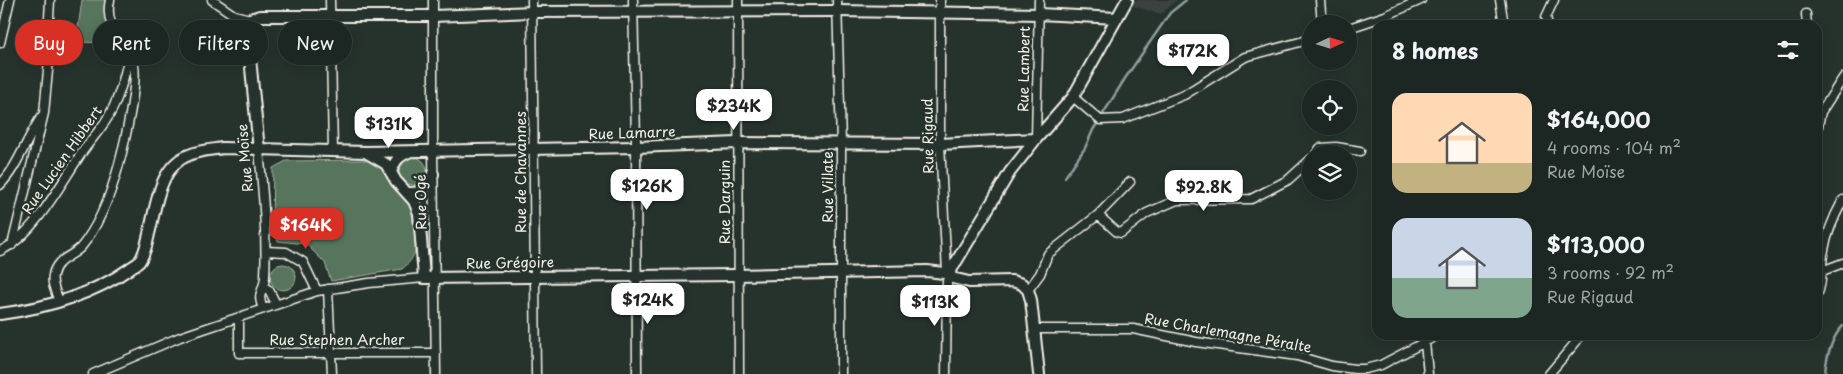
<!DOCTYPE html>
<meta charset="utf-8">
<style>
:root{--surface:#1c2622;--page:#252e2a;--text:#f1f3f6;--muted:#a0a5a5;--line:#3a4340;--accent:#d93025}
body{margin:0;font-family:"Playpen Sans",sans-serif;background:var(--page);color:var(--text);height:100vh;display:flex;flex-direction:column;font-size:19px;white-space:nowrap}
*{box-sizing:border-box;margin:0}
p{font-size:16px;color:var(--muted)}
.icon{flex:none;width:28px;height:28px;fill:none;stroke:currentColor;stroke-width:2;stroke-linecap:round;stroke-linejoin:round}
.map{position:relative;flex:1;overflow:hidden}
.panel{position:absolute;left:1372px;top:20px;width:450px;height:320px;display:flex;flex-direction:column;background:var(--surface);border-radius:15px;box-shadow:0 2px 12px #0003,0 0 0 1px var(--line)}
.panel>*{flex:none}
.hud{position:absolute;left:15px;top:20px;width:475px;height:45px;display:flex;gap:10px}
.needle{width:32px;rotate:86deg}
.controls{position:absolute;left:1302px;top:15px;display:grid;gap:10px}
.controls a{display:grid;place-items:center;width:55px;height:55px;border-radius:50%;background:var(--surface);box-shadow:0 2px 12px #0003,0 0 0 1px var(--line);font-size:25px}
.price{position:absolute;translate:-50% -42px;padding:0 11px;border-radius:10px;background:#fff;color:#222;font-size:16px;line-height:32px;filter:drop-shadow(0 1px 2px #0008)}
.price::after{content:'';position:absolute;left:50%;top:30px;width:15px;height:11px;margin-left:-8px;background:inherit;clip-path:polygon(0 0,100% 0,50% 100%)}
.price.active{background:var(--accent);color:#fff}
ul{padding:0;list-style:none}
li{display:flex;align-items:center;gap:15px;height:125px;padding:0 20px}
li span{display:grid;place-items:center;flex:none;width:140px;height:100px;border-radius:15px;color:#555}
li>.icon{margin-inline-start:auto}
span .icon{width:60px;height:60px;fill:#fffc;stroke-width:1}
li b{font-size:21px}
h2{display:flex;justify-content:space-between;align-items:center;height:60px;padding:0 20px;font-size:21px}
.tag{padding:0 18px;border-radius:22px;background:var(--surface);box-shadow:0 2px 12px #0003,0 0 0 1px var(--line);font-size:18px;line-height:45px}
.tag.active{background:var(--accent);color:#fff}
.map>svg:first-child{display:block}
.built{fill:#3a4241}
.green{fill:#57745b;stroke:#a6b2a2}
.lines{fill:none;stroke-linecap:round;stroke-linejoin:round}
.stream{stroke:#8c9d9e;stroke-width:2.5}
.minor-casing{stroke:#f4f1e8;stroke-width:11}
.major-casing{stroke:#f4f1e8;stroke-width:14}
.minor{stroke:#26332d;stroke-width:8}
.major{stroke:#26332d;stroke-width:10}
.labels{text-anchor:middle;stroke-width:5;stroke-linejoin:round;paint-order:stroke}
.street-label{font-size:14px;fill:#f4f1e8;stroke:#26332d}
</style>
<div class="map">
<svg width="1843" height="374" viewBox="0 0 1843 374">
<rect width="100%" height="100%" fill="#26332d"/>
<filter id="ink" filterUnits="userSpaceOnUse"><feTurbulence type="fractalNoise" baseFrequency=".02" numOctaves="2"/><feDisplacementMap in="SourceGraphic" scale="10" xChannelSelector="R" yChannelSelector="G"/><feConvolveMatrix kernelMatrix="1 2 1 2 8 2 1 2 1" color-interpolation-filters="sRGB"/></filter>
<g filter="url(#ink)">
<path class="built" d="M1133,0H1177L1161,14L1130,5Z"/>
<path class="green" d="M82,0H108L106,16L113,43L76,42Z
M399 171a14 14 0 1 1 28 0a14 14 0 1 1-28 0Z
M367,160L384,168C389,183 395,192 409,200C412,210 418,245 414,254C411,261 407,265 402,269L331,281L325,263L306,244L278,241L272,226L273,168L286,161Z
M270 277a13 13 0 1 1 26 0a13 13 0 1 1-26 0Z"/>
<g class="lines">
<path class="stream" d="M1065,177L1085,148L1093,130L1126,77L1170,13L1186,0
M1825,374C1826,358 1832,336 1843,326"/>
<g class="minor-casing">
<path id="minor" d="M212,0L234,15L250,19
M330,0L333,152
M433,0V150L436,374
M532,0L536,374
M633,0L636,140L637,374
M738,0L739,374
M837,0L841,144V374
M940,0V144L947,272
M1320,0L1322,24
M1500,0L1504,25
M1806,14L1807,25
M1548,25L1546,17L1554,0
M1349,28L1385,16L1421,0
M0,43L10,0
M234,47H249
M1073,97L1100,120L1123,119L1138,113L1184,95L1245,57L1311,39
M1818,126L1821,112L1843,78
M1036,139L1039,0
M259,150C263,192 267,235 265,277C264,293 256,291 263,309
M1316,154L1320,148L1336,147L1360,151
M0,185C18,167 27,137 42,116
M1098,215L1117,232L1121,233L1147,213L1177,200L1251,199L1288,180L1311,159
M12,245L44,113L49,60L48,36L50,0
M0,251C34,236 62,181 83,151C92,138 105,125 112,110C121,92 125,75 129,55
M266,251L286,252L303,262L317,291
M1822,271L1843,263
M264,287L269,290L276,304
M328,289L332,374
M1028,290L1040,274L1048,254L1098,215L1130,182
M1818,293C1823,281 1821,268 1823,255C1826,235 1833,218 1843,200
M59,301C56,293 51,283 53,275C56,258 73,257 82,246C97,227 108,201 115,178C122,156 138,87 134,66C128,40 103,31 110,0
M239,317V353H436
M1034,329H1133L1196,342L1297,356L1332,366L1355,369H1365L1381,365L1438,335
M1425,342L1428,374
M93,374L180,337L317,291L369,283L424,278
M946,374L947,281
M1549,374L1576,342L1580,335"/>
</g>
<g class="major-casing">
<path id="major" d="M259,150L247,27L250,19L260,16H433L533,12L837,11L1039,14L1117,18
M367,153L386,164L396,181L414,201L419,213L424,278L738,275L927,271L944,273
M391,172C395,161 398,156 409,152
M408,193C422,194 429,187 433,174
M950,272L1010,172L1036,139L1073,97L1127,0
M952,278L969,282L1012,281L1022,284L1028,290L1031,300L1039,374
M0,314C45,308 92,295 129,269C132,266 136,265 139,262C145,254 147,243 149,234C156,207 159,166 189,155C200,150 211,150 223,148L366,152L636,147L737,143L940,144L1036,139"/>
</g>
<use href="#minor" class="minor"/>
<use href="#major" class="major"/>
</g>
</g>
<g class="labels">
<g class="street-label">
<text transform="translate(1024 69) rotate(-89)" y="5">Rue Lambert</text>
<text transform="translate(632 133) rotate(-2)" y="5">Rue Lamarre</text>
<text transform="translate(928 136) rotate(-91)" y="5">Rue Rigaud</text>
<text transform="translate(245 158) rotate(-95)" y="5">Rue Moïse</text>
<text transform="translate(62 160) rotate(-55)" y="5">Rue Lucien Hibbert</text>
<text transform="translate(521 172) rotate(-90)" y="5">Rue de Chavannes</text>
<text transform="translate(828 187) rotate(-90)" y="5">Rue Villate</text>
<text transform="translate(421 202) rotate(-91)" y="5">Rue Ogé</text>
<text transform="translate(725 202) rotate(-90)" y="5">Rue Darguin</text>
<text transform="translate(510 263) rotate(-1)" y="5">Rue Grégoire</text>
<text transform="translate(1228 333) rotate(10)" y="5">Rue Charlemagne Péralte</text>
<text x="337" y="345">Rue Stephen Archer</text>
</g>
</g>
</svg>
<div class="controls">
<a><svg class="needle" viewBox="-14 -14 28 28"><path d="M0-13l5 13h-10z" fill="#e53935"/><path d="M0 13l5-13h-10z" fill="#a0a5a5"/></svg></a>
<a><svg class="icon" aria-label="locate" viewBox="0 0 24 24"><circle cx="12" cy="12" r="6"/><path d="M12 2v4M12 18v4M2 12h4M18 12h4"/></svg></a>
<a><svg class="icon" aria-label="layers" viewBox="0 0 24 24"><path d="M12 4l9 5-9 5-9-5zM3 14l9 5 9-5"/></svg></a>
</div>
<b class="price" style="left:1193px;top:76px">$172K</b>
<b class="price" style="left:734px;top:131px">$234K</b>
<b class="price" style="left:389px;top:149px">$131K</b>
<b class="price" style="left:647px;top:211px">$126K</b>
<b class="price" style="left:1204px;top:212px">$92.8K</b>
<b class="price active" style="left:306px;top:250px">$164K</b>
<b class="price" style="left:648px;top:325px">$124K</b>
<b class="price" style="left:935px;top:327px">$113K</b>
<div class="hud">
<a class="tag active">Buy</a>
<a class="tag">Rent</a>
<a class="tag">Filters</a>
<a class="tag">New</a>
</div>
<section class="panel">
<h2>8 homes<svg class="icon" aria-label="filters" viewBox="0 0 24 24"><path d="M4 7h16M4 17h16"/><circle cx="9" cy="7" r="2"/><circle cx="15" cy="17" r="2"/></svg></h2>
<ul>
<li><span style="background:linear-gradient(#ffd9b3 70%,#c2b280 0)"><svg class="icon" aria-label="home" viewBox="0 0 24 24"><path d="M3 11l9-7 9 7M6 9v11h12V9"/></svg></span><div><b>$164,000</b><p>4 rooms · 104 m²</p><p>Rue Moïse</p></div></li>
<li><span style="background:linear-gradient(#c9d6e8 60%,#7fa58c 0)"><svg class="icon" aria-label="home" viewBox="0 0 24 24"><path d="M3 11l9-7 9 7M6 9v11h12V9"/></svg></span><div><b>$113,000</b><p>3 rooms · 92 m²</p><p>Rue Rigaud</p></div></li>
</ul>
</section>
</div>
